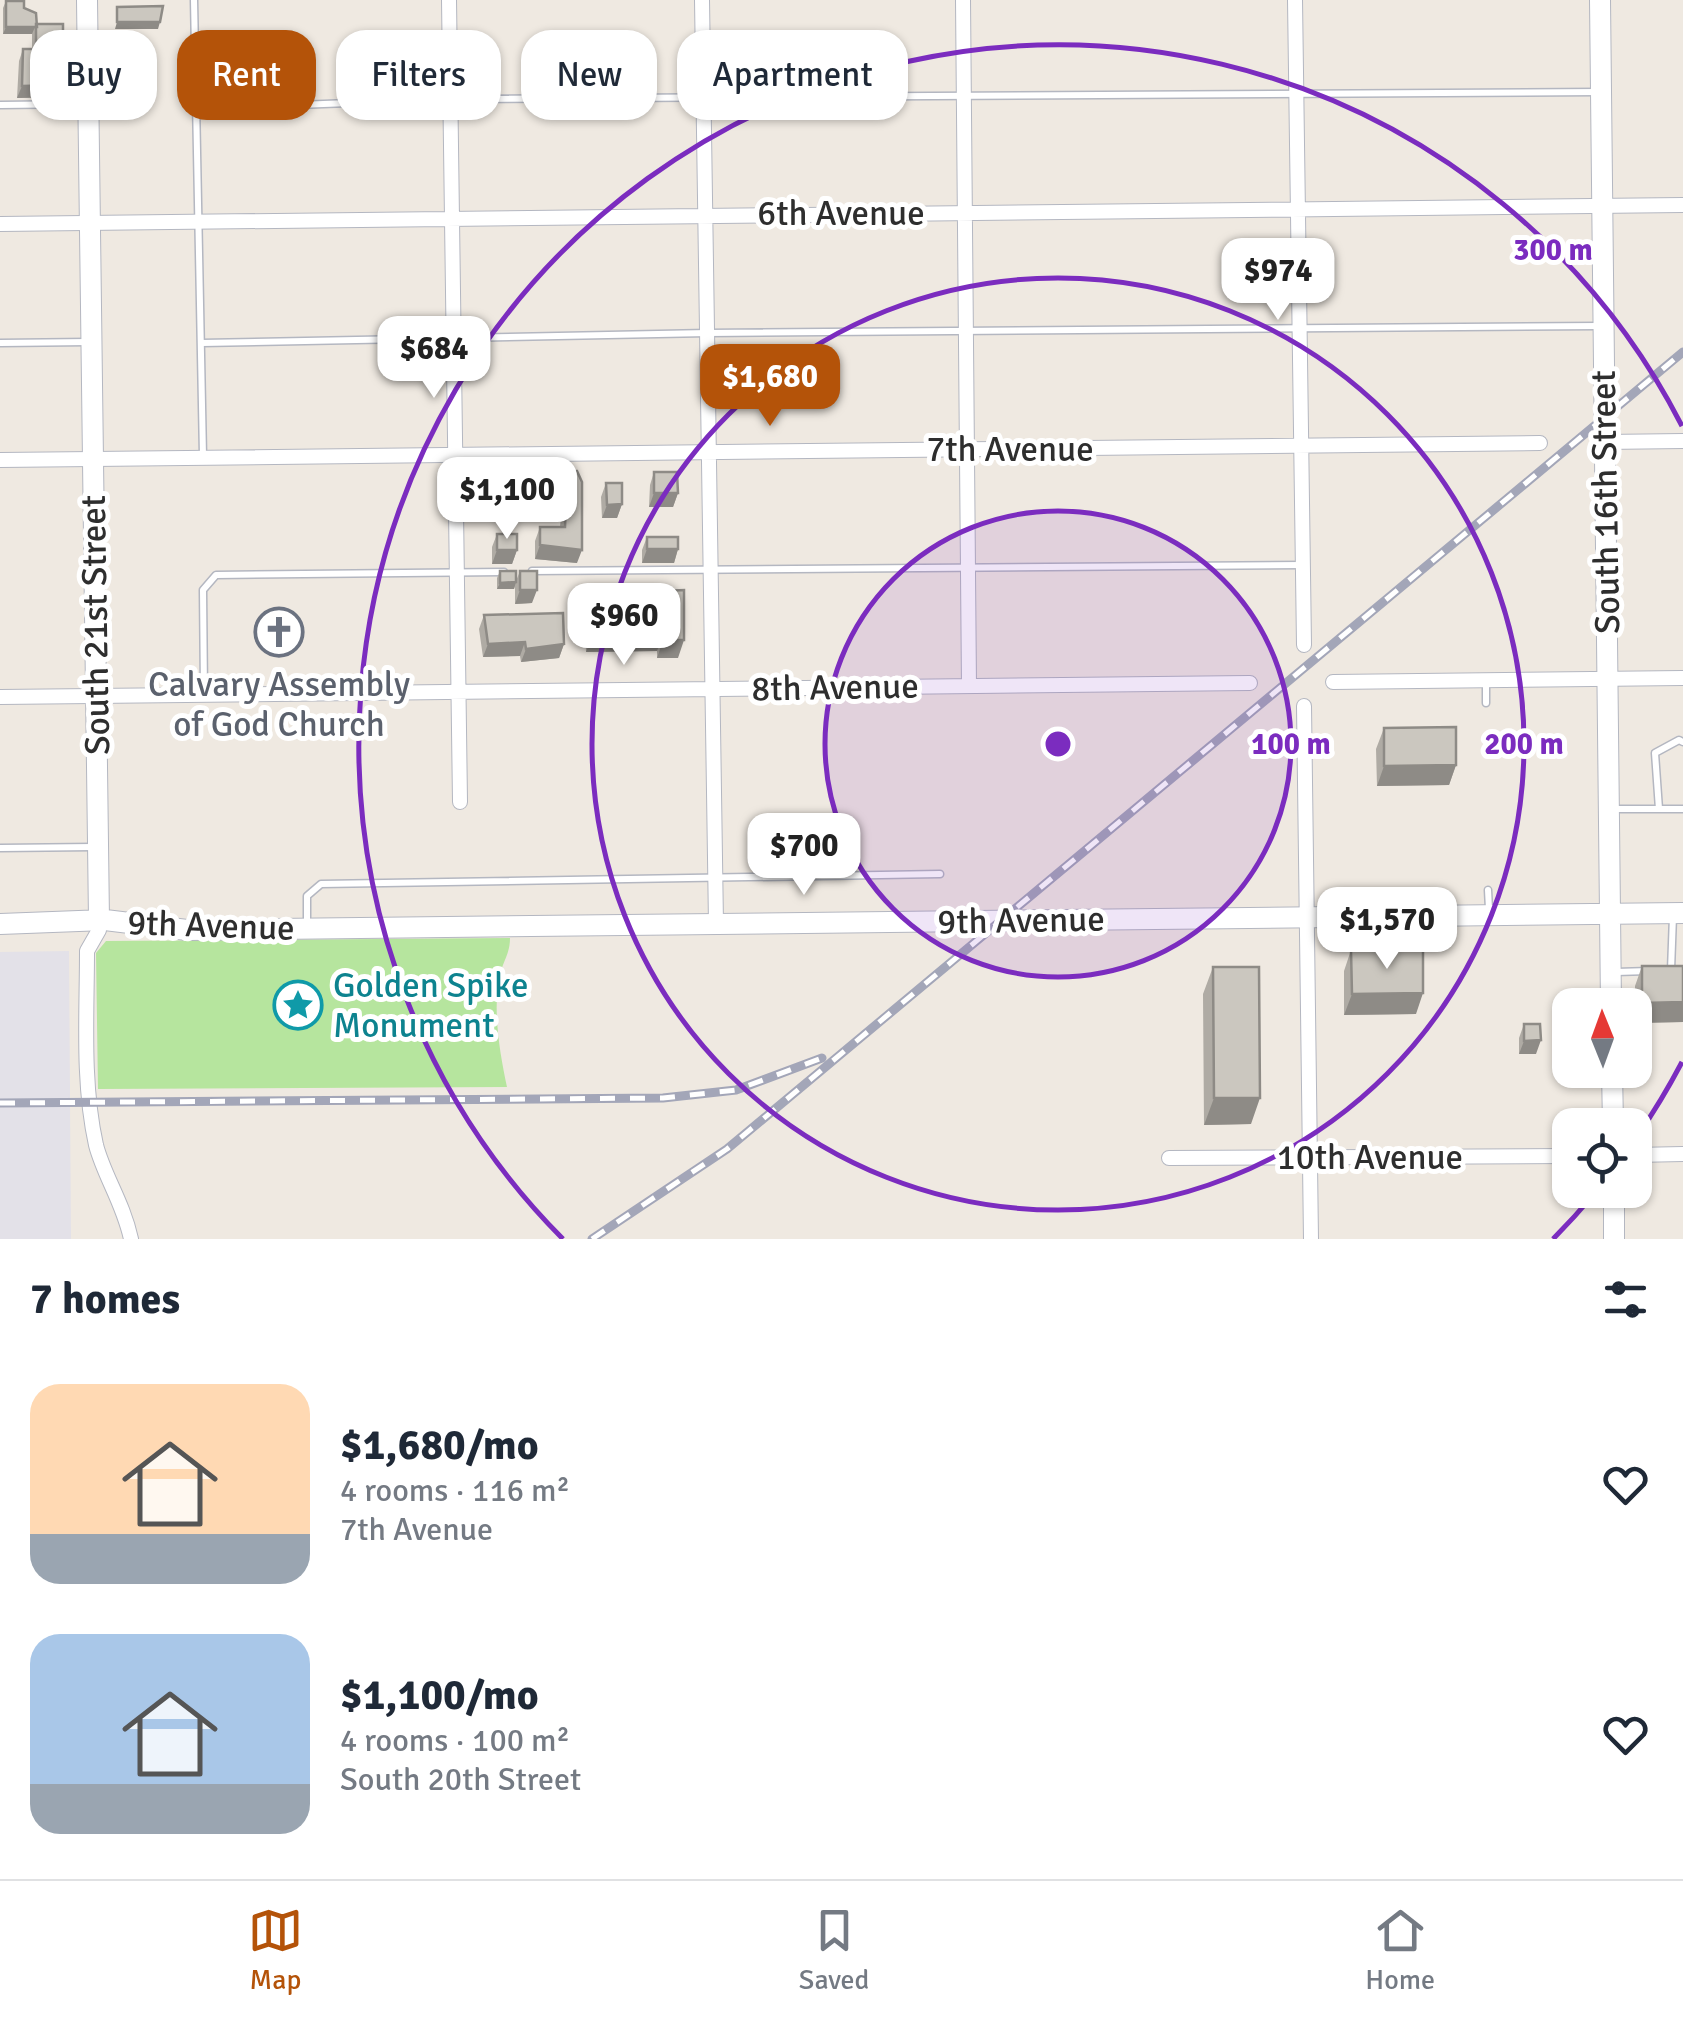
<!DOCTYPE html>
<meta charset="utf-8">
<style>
:root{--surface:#fff;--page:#f6f6f7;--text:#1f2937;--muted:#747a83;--line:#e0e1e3;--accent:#b45309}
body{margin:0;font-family:Signika,sans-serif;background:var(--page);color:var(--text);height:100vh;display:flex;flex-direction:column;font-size:38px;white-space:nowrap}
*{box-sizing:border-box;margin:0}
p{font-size:32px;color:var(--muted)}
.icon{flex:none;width:55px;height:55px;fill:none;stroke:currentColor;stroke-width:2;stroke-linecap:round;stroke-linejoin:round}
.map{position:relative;height:1239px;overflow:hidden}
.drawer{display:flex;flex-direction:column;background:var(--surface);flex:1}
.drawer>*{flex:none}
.guide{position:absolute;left:30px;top:30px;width:1000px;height:90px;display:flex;gap:20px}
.needle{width:65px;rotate:359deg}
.controls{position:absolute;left:1552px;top:988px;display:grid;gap:20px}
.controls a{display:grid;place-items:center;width:100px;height:100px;border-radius:20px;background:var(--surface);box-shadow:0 2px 8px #0004;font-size:50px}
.price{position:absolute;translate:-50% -85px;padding:0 22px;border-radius:20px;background:#fff;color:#222;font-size:32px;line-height:65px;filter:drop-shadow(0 2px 5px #0008)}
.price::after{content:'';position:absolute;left:50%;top:60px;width:30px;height:22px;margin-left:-15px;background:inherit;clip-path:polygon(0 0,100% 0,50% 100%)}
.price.selected{background:var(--accent);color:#fff}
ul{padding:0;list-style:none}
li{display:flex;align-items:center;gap:30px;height:250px;padding:0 30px}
li span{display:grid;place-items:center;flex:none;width:280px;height:200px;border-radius:30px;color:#555}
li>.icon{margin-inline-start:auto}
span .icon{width:120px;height:120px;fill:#fffc;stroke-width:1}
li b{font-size:42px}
h2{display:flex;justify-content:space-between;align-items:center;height:120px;padding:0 30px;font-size:42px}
.tag{padding:0 35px;border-radius:30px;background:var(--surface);box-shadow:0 2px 8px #0004;font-size:35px;line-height:90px}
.tag.selected{background:var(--accent);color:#fff}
.tabs{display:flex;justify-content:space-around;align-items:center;height:140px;border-top:2px solid var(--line);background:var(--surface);font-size:28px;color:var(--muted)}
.tabs a{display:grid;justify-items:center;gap:5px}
.tabs .selected{color:var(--accent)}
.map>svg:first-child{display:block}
.industrial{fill:#e3e1e8}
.green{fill:#b6e59e}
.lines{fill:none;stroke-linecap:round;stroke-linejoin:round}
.lane-casing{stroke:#b4b7c1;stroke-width:9}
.street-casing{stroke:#b4b7c1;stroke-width:16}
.secondary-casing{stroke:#b4b7c1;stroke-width:22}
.lane{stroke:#fff;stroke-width:6}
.street{stroke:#fff;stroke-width:14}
.secondary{stroke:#fff;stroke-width:20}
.rail-casing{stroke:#a3a6b8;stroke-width:9}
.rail{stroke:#fff;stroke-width:5;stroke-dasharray:15;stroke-linecap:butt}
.wall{fill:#afaba4}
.shaded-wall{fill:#8e8b86}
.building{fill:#cbc7bf;stroke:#8e8b86;stroke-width:2.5}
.ring{fill:none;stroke:#7b2cbf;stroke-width:5}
.labels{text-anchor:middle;stroke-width:10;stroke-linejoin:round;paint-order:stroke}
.street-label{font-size:35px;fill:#2e2e2e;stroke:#fff}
.worship-label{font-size:35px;fill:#5b616d;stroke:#fff}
.culture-label{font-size:35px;fill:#0d838f;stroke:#fff;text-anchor:start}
.centre{fill:#7b2cbf;stroke:#fff;stroke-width:5}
.ring-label{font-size:30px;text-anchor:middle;font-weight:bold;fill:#7b2cbf;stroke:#fff;stroke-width:10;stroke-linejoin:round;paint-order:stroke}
</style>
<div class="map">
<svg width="1683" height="1239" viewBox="0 0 1683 1239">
<rect width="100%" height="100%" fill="#efe9e1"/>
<path class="industrial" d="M69,951L71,1239H0V952Z"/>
<path class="green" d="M510,938C510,954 503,961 500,975C492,1009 500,1054 507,1087L98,1089L96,953L106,941Z"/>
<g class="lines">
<g class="lane-casing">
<path id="lane" d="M194,0L203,456
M0,105L84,104
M196,109L450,99L1600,92
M0,343L89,342
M202,343L708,333L1600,326
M532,571L1303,565
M1486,680V703
M204,693L203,590L216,575L504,572
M1615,809H1683
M1659,809L1655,753L1679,740L1683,742
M0,848L94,847
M1488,890L1489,909
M307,927V896L321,884L940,874
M1671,970L1673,916
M1616,972L1649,971"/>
</g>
<g class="street-casing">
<path id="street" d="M449,0L460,802
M702,0L716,924
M963,0L969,686
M1295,0L1304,645
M0,224L1683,205
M1605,442L1683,441
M0,460L1540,443
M1333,682L1683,678
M0,697L1250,683
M1304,706L1311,1239
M99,920V930L87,951C87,1014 82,1082 96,1145C104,1176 123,1202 131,1239
M1635,1155L1683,1154
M1169,1158L1570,1156"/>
</g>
<g class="secondary-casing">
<path id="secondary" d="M87,0L99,920
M1600,0L1611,1005
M0,924L105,920L187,930L1683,913
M1612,1070L1613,1125
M1614,1190V1239"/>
</g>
<use href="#lane" class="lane"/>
<use href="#street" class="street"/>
<use href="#secondary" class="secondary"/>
<g class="rail-casing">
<path id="rail" d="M0,1103L663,1098L736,1090L822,1058
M592,1239L727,1149L1683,352"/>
</g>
<use href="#rail" class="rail"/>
</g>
<path class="wall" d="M6,1L24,8L37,24L63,85L59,97L17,98L19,61L23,49H32V34H3V8Z
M539,471H577V563L535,559V541L540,527H560L561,516H535L534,485Z
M654,472L678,493L673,507H649L650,485Z
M606,483L622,504L617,518H602L601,497Z
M497,534L517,550L512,564H492V547Z
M647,537L678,549L674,563H642V550Z
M500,571L516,581L520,571L532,603L515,604V586L514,589H497V578Z
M663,591L678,658H657V651L586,652L585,628L592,611L657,610Z
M484,615L564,644L559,658L521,662L520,656L483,657L479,629Z
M1384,728L1456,765L1449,785L1377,786L1376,749Z
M1351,950L1416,1014L1344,1015V971Z
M1642,966H1683V1022L1635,1023V986Z
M1213,967L1251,1124L1204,1125L1203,994Z
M1524,1024L1536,1054H1519V1038Z"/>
<path class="shaded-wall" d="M117,22H160L158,29H115Z
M6,27H35L32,34H3Z
M63,85L59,97L17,98L22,86Z
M654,493H678L673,507H649Z
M540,502H566L561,516H535Z
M622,504L617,518H602L607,505Z
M540,545L582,550L577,563L535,559Z
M647,549H678L674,563H642Z
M497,550H517L512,564H492Z
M516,582L514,589H497L500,583Z
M520,590H537L532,603L515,604Z
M663,634L657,651L586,652L592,635Z
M663,640H684L678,658H657Z
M525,642L520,656L483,657L488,644Z
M564,644L559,658L521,662L526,649Z
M1456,765L1449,785L1377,786L1384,766Z
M1423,993L1416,1014L1344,1015L1352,994Z
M1683,1002V1022L1635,1023L1642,1003Z
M1541,1040L1536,1054H1519L1524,1041Z
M1214,1098H1260L1251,1124L1204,1125Z"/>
<path class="building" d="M6,1H24V8L36,13L37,27H6Z
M163,6L160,22H117V7Z
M36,24H63V85L22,86L23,49H36Z
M539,471H577L582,482V550L540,545V527H565L566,502H540Z
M654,472H677L678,493H654Z
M606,483H622V504L607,505Z
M497,534H517V550H497Z
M647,537H678V549H647Z
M500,571H516V582L500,583Z
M520,571H537V590H520Z
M684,590V640H663V634L592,635V611L663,610V591Z
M563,613L564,644L526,649L525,642L488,644L484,615Z
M1456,727V765L1384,766V728Z
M1351,950H1423V993L1352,994Z
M1642,966H1683V1002L1642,1003Z
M1213,967H1259L1260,1098H1214Z
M1524,1024H1540L1541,1040L1524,1041Z"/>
<circle cx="1058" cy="744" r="233" fill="#7b2cbf" fill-opacity=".12"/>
<g class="ring">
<circle cx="1058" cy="744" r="233"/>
<circle cx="1058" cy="744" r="466"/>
<path d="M1682 1062A700 700 0 0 1 1638 1135M1594 1194A700 700 0 0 1 1553 1239M563 1239A700 700 0 1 1 1682 426"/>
</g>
<defs>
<g id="church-ring" transform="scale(2.5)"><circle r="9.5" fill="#fff" stroke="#6b7280" stroke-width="1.5"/><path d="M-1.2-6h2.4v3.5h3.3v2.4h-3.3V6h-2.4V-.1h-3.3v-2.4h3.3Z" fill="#6b7280"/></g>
<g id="sight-ring" transform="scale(2.5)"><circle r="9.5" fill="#fff" stroke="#0f9aa8" stroke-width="1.5"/><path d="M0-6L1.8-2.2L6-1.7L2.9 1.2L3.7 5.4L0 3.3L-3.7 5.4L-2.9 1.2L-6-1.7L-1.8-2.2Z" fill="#0f9aa8"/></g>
</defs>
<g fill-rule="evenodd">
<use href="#church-ring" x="279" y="632"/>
<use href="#sight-ring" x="298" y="1005"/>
</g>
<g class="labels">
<g class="street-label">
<text x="841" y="225">6th Avenue</text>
<text x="1010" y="461">7th Avenue</text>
<text transform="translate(1605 502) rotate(-91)" y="12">South 16th Street</text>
<text transform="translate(95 625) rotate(-91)" y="12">South 21st Street</text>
<text transform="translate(835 687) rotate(-1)" y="12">8th Avenue</text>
<text transform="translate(1021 920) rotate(-1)" y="12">9th Avenue</text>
<text transform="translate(211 925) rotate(2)" y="12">9th Avenue</text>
<text x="1370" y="1169">10th Avenue</text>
</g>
<g class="worship-label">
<text x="279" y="696">Calvary Assembly<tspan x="279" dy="40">of God Church</tspan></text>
</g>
<g class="culture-label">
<text x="333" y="997">Golden Spike<tspan x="333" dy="40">Monument</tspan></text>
</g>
</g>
<circle cx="1058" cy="744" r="15" class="centre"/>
<g class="ring-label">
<text x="1553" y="260">300 m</text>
<text x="1291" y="754">100 m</text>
<text x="1524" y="754">200 m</text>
</g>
</svg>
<div class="controls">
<a><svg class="needle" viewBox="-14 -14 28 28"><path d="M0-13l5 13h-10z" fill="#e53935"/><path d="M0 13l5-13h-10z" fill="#747a83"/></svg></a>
<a><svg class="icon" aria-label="locate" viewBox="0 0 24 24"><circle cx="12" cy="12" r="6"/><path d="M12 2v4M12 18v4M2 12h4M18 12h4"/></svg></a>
</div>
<b class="price" style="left:1278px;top:323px">$974</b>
<b class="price" style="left:434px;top:401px">$684</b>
<b class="price selected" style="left:770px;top:429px">$1,680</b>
<b class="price" style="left:507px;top:542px">$1,100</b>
<b class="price" style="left:624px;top:668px">$960</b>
<b class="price" style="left:804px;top:898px">$700</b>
<b class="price" style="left:1387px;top:972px">$1,570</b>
<div class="guide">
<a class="tag">Buy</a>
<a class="tag selected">Rent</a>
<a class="tag">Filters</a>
<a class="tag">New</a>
<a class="tag">Apartment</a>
</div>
</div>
<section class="drawer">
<h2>7 homes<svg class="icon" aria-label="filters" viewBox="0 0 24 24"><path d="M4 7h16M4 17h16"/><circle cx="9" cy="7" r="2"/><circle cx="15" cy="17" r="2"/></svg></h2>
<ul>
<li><span style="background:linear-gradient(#ffd9b3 75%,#9aa5b1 0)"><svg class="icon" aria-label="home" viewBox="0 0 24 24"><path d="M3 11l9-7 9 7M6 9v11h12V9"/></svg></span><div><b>$1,680/mo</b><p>4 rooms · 116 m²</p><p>7th Avenue</p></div><svg class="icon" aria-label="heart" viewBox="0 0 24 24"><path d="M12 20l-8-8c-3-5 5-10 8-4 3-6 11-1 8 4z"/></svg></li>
<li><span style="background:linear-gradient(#a9c7e8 75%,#9aa5b1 0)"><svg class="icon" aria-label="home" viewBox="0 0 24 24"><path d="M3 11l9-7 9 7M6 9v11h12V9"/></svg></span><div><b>$1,100/mo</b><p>4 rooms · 100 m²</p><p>South 20th Street</p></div><svg class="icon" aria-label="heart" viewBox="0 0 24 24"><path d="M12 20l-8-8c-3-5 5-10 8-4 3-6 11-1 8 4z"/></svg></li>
</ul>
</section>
<nav class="tabs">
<a class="selected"><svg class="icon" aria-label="map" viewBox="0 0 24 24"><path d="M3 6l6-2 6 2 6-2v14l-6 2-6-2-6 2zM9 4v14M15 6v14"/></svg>Map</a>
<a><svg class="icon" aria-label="saved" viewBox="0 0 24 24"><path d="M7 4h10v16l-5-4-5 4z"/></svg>Saved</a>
<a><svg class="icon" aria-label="home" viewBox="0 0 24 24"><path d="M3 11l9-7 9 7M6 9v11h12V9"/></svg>Home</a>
</nav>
